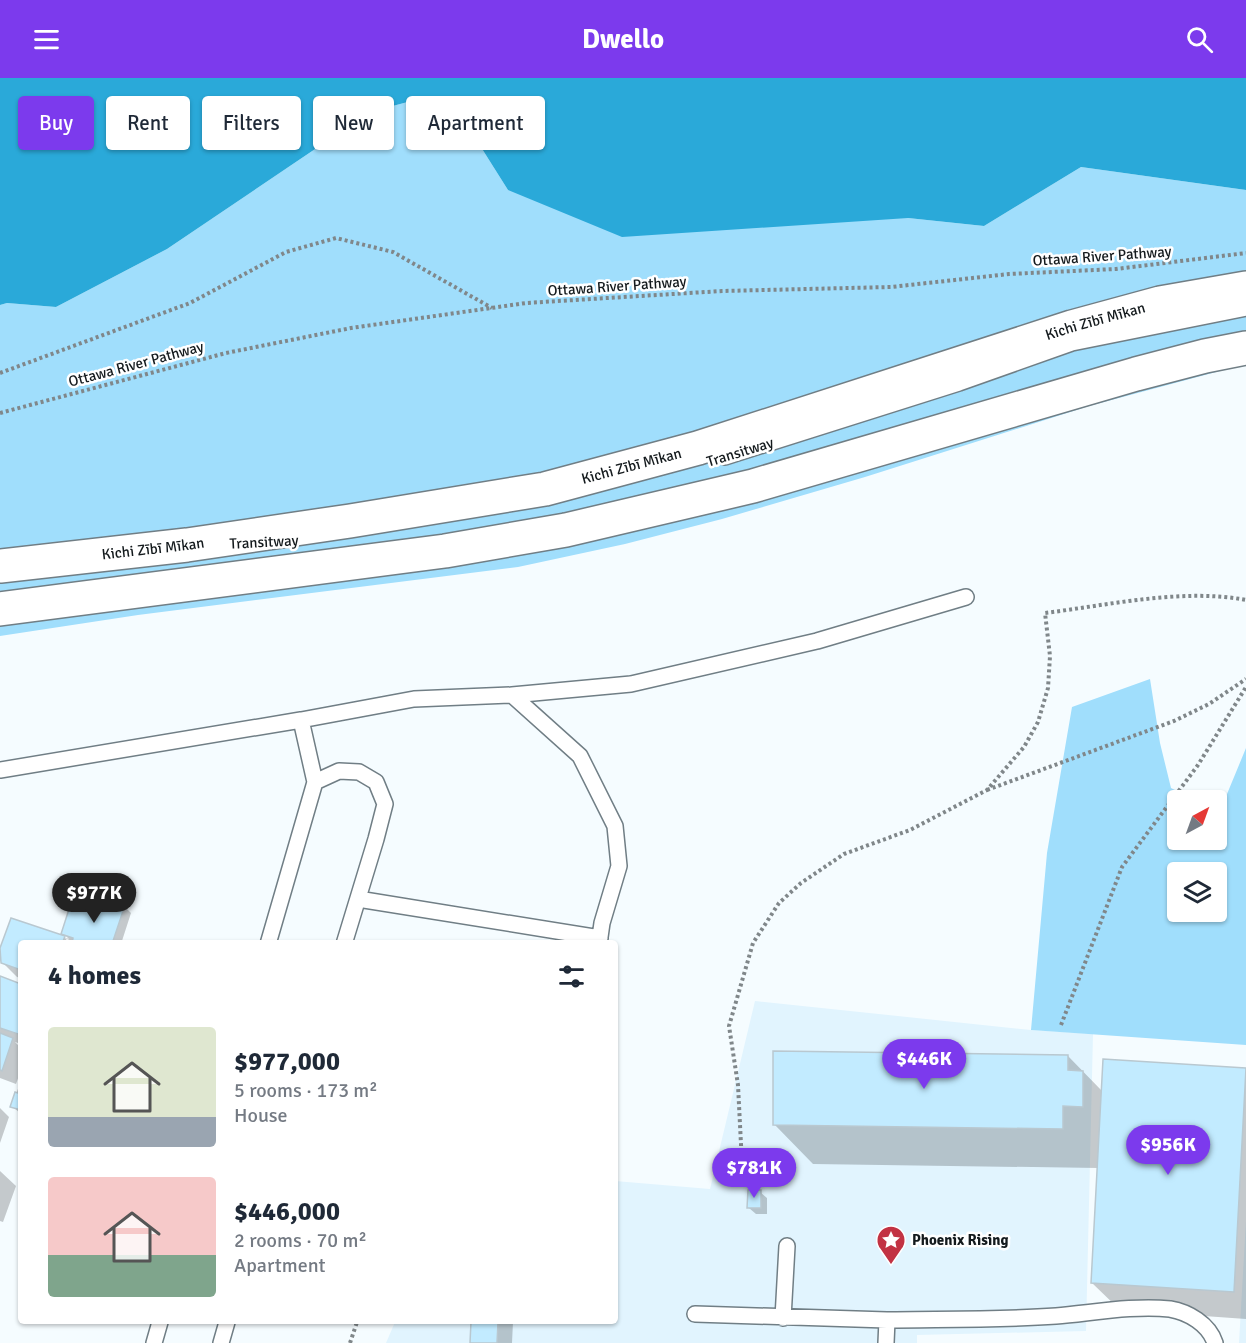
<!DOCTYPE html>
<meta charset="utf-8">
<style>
:root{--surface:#fff;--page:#f2f2f3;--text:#1f2937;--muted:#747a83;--accent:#7c3aed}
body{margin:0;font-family:Signika,sans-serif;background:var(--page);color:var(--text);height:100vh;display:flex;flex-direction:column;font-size:22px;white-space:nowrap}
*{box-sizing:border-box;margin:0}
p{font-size:20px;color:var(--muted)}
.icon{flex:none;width:33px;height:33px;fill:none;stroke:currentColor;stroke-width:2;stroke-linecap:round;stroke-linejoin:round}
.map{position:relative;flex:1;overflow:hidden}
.sheet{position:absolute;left:18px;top:862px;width:600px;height:384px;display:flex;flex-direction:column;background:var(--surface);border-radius:6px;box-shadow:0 2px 4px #0004}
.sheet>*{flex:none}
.hud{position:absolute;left:18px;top:18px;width:600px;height:54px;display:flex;gap:12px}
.needle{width:39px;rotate:41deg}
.controls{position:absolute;left:1167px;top:712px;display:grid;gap:12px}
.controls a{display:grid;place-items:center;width:60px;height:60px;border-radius:6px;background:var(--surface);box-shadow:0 2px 4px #0004;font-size:30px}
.price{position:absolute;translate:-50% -51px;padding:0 14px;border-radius:21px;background:var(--accent);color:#fff;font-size:20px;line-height:39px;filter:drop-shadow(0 2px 3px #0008)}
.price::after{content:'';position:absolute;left:50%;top:36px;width:18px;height:14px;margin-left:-9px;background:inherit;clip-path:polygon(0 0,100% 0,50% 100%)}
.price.current{background:#222;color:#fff}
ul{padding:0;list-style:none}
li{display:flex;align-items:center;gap:18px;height:150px;padding:0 30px}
li span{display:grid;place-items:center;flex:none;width:168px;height:120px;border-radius:6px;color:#555}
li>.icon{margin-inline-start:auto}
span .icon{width:72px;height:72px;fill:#fffc;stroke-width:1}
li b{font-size:26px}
h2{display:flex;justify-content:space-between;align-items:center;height:72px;padding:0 30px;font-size:26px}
.chip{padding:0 21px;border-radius:6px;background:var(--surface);box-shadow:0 2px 4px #0004;font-size:21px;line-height:54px}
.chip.current{background:var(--accent);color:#fff}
header{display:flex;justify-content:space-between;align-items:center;height:78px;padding:0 30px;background:var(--accent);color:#fff;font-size:27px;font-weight:700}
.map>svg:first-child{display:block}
.built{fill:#e1f4fe}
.green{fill:#a0defc;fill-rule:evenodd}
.water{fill:#2aa9d9}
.shadow{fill:#0003}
.building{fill:#c2ebff;stroke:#b9c8d0;stroke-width:1.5}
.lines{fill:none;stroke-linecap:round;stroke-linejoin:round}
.service-casing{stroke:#707e85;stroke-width:18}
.trunk-casing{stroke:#707e85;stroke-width:36}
.path{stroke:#80878a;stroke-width:4;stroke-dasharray:3 3;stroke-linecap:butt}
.service{stroke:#fff;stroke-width:15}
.trunk{stroke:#fff;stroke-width:33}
.labels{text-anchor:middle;stroke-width:5;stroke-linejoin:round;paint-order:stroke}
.street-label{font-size:15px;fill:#141a1d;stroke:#fff}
.poi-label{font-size:15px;font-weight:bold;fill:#141a1d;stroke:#fff;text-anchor:start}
</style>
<header><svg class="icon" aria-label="menu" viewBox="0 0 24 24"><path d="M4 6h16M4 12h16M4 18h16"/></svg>Dwello<svg class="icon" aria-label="search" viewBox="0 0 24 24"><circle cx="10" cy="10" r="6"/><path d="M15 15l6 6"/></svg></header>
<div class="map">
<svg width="1246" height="1265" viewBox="0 0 1246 1265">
<rect width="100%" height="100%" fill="#f5fcff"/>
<path class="built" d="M755,923L1031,952L1093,956L1086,1253L917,1257V1265H386L395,1244H615V1103L710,1111Z
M1246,1143V1265H1239Z"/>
<path class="green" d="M419,21L448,45L479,66L508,112L908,140L984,148L1081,89L1246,112V286L1089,328L865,399L722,441L625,466L518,489L138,537L0,558V227L7,225L56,229L167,171L370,34Z
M1150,601L1160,665L1171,710L1197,723H1178V762H1216L1217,732L1220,733L1246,670V967L1031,952L1047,775L1072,629ZM1178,795H1216V834H1178Z"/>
<path class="water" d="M0,0H1246V112L1081,89L984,148L908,140L622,159L508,112L479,66L448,45L419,21L370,34L167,171L56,229L7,225L0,227Z"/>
<path class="shadow" d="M124,828L131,835L121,866H73L74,864L65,860L70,866H21V900L17,899L0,882V874L12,842L69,861L63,855L84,835Z
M0,900L21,907V966L15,964L21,970V992L16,1006L0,1000Z
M1068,978L1102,1013L1104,983L1246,991V1241L1120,1232L1092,1205L1098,1090L813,1086L774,1046Z
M21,1002V1036L12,1028Z
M0,1030L9,1039L0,1065Z
M0,1093L16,1108L3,1144L0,1143Z
M760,1114L767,1120V1136H756L749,1130Z
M473,1244H513L512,1265H472Z"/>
<path class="building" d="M111,822L125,827L112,866H72L73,860L61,856L70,828L83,833L85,826L96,830L98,824L109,828Z
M11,840L65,858L62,866H21V892L1,885L0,870Z
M0,898L21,906V957L0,950Z
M0,955L13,960L2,993L0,992Z
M773,973L1068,977V992L1083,993V1029L1063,1028V1051L773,1047Z
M1103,981L1246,990L1234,1214L1091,1205Z
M15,1014L21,1016V1032L10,1029Z
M748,1112H761V1130H747Z
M471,1244H498L497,1265H470Z"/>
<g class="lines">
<g class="service-casing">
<path id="service" d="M725,379L959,305L1072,265L1246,230
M301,642L414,621L512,617
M0,692L301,642L315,704L268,866
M315,704L339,693L359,694L376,704L385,726L376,761L344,866
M358,821L600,860
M599,866L602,845L619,788L615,748L580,678L512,617L631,606L817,563L966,519
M695,1236L887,1242L886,1265
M783,1240L787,1168
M887,1242C943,1241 1000,1242 1056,1238C1092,1235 1134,1227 1170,1231C1188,1234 1209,1246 1215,1265
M154,1265L160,1244
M221,1265L227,1244"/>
</g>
<g class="trunk-casing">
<g id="trunk">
<path id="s1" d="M0,488L187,467L350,443L545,411L698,370L1072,249L1160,225L1246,210"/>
<path d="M0,531L445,473L566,452L753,408L1136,296L1205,278L1246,270"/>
</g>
</g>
<path class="path" d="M0,295L190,225L286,174L336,160L393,174L492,230
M0,335L226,275L351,250L526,225L722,213L891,209L1009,196L1116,191L1246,175
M987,712L1174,643L1209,626L1246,601
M1061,947L1122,789L1198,687L1246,609
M742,1086L738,1007L729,948L753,865L779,825L801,805L844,776L910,752L987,712L1024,669L1038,644L1048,610L1050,578L1045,535C1109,527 1183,510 1246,522
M350,1265L357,1244"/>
<use href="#service" class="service"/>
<use href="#trunk" class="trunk"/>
</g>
<defs>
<g id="sight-pin" transform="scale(1.5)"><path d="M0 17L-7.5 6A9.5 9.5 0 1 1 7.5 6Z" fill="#c23243" stroke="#fff"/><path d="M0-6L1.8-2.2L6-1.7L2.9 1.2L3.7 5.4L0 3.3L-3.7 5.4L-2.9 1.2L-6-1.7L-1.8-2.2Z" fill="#fff"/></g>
</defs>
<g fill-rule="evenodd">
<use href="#sight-pin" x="891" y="1162"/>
</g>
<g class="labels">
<g class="street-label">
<text transform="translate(1102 178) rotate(-4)" y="5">Ottawa River Pathway</text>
<text transform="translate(617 208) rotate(-4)" y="5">Ottawa River Pathway</text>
<text dy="5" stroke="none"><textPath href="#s1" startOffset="1126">Kichi Zībī Mīkan</textPath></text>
<text transform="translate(136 286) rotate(-15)" y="5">Ottawa River Pathway</text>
<text transform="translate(740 374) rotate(-17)" y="5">Transitway</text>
<text dy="5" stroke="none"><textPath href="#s1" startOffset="640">Kichi Zībī Mīkan</textPath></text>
<text transform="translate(264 464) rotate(-3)" y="5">Transitway</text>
<text dy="5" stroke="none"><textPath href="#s1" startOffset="154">Kichi Zībī Mīkan</textPath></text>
</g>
<g class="poi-label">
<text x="912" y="1167">Phoenix Rising</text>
</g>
</g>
</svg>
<div class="controls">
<a><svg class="needle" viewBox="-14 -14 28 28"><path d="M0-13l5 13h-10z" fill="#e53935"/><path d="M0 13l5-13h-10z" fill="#747a83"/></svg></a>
<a><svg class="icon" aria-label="layers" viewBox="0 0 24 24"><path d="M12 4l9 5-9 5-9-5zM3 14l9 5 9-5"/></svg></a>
</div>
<b class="price current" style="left:94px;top:846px">$977K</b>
<b class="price" style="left:924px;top:1012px">$446K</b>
<b class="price" style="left:1168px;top:1098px">$956K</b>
<b class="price" style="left:754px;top:1121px">$781K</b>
<div class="hud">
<a class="chip current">Buy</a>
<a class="chip">Rent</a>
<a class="chip">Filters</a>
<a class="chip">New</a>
<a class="chip">Apartment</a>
</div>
<section class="sheet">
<h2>4 homes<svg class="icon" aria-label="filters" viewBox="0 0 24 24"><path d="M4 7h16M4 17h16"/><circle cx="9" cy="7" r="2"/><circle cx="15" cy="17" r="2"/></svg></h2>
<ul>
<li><span style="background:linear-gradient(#dfe7d0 75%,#9aa5b1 0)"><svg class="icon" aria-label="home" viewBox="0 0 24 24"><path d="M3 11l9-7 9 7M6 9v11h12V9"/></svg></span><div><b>$977,000</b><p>5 rooms · 173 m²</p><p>House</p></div></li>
<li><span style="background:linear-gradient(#f6c9c9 65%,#7fa58c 0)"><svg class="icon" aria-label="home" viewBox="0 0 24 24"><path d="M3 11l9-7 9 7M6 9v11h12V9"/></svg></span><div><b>$446,000</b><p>2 rooms · 70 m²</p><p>Apartment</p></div></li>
</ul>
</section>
</div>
